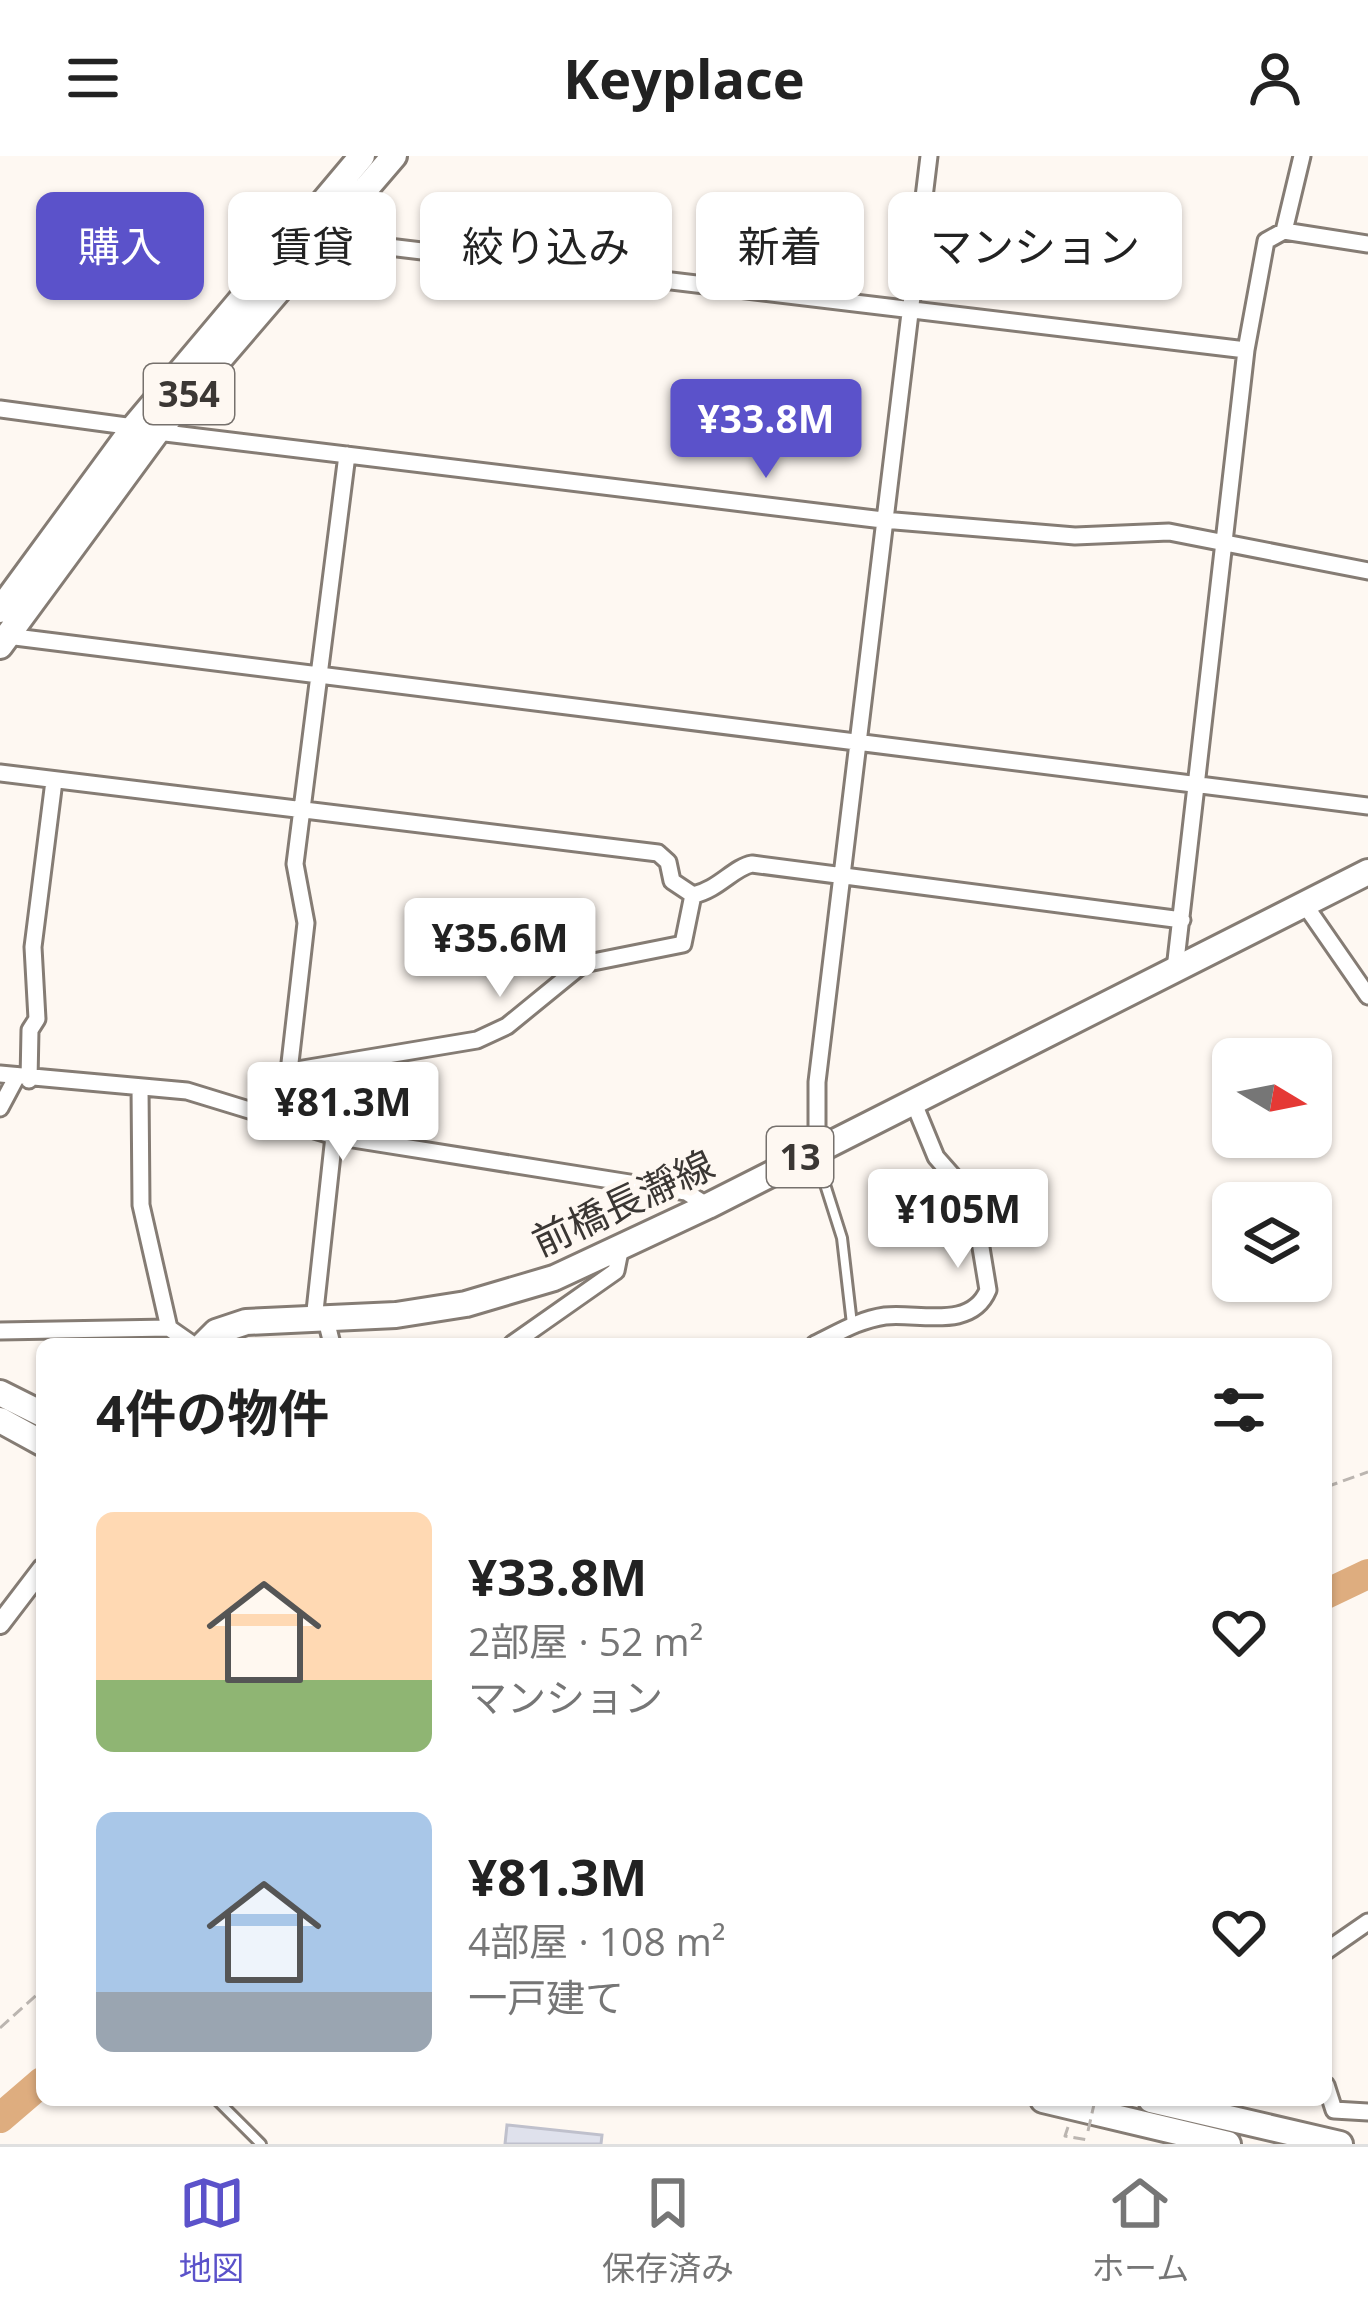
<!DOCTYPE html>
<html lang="ja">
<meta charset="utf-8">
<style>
:root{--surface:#fff;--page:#f2f2f2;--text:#222;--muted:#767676;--line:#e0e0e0;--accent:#5b52ca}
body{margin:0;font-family:"Open Sans","Noto Sans JP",sans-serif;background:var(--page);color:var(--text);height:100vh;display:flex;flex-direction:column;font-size:45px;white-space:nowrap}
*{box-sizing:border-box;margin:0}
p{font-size:39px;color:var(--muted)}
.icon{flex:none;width:66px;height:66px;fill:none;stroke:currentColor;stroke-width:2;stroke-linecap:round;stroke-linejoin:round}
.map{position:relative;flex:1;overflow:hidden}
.sheet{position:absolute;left:36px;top:1182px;width:1296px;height:768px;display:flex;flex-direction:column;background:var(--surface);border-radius:18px;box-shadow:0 3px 9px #0004}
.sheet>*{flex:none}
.hud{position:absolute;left:36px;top:36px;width:1296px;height:108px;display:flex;gap:24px}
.needle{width:78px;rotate:100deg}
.tools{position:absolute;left:1212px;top:882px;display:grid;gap:24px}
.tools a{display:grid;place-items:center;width:120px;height:120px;border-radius:18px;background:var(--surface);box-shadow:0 3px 9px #0004;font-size:60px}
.price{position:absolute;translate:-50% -102px;padding:0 27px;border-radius:12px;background:#fff;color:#222;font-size:39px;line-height:78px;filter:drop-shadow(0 3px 6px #0008)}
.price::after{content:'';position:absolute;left:50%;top:72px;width:36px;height:27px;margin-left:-18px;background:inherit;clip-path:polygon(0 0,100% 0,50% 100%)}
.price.current{background:var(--accent);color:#fff}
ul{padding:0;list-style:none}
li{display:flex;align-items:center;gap:36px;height:300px;padding:0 60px}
li span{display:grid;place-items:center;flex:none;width:336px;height:240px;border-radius:18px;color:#555}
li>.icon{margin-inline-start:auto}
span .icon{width:144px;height:144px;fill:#fffc;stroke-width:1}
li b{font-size:51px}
h2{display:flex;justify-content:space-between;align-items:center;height:144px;padding:0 60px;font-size:51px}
.pill{padding:0 42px;border-radius:18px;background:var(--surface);box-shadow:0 3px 9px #0004;font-size:42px;line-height:108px}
.pill.current{background:var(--accent);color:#fff}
header{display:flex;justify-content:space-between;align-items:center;height:156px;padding:0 60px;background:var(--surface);font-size:54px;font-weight:700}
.dock{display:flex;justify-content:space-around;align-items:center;height:168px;border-top:3px solid var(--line);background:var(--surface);font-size:33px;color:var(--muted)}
.dock a{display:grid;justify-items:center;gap:6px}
.dock .current{color:var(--accent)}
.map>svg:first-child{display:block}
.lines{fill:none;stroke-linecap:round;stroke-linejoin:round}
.river{stroke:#dead7f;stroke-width:30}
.building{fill:#dfe1ec;stroke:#bfc0cc;stroke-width:3}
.service-casing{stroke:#857c74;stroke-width:14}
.minor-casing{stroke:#857c74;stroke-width:21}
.tertiary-casing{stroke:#857c74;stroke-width:24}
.primary-casing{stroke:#857c74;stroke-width:30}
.trunk-casing{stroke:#857c74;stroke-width:30}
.path{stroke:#bbb5b0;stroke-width:3;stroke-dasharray:12 6;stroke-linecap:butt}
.service{stroke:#fff;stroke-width:8}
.minor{stroke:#fff;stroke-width:15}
.tertiary{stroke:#fff;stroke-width:18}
.primary{stroke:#fff;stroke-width:24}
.trunk{stroke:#fff;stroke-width:24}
.path-bridge{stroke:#bbb5b0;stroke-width:3;stroke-dasharray:12 6;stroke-linecap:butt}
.labels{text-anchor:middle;stroke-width:10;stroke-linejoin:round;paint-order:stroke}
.shield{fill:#fef8f2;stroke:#76716d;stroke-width:3}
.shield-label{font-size:36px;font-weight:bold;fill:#3b3734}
.street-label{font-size:39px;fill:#3b3734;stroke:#fef8f2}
</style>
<header><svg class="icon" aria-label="menu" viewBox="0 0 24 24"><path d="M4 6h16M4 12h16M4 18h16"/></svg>Keyplace<svg class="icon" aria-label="person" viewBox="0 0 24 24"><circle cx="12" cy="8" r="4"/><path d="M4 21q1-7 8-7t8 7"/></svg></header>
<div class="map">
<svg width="1368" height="1988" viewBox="0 0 1368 1988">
<rect width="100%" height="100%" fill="#fef8f2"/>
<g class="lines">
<path class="river" d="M1326,1438L1368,1418
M0,1962L42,1926"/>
</g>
<path class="building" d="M507,1969L602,1979L601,1988H505Z"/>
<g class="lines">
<g class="service-casing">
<path id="service" d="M816,1000L842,1082L852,1168
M217,1944L261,1988"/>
</g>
<g class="minor-casing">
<path id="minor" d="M1284,75L1368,88
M322,83L1246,194
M0,253L134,271
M157,276L883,364L1075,380L1169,376L1368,415
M7,480L1368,650
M0,617L658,697L668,706L672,725L693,739C718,734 734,711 752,708L1182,764
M1305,749L1368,840
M1175,813L1246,194L1266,85L1284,75L1302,0
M291,915L477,884L507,870L583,808L683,788L693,739
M0,918L187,935L334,980L686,1036L708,1050
M29,924L30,874L37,863L33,791L54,625
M140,931L141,1049L169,1172
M0,952L16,922
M283,968L306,767L295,708L347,299
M817,993V926L929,0
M314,1164L334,980
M326,1164L332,1188
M0,1175L169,1172L192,1188
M512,1188L616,1115L621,1090
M815,1188C838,1177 858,1164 885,1160C918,1156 971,1175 988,1134L973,1043L936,1001L913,945
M1326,1795L1368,1766
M1326,1929L1334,1954L1368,1956"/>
</g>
<g class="tertiary-casing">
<path id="tertiary" d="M0,1468L42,1413"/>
</g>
<g class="primary-casing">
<path id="primary" d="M204,1188L216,1176L246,1166L396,1159L466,1148L554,1122L708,1050L1368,716
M0,1237L42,1258
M0,1264L42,1287
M1043,1944L1228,1988
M1151,1944L1340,1988"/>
</g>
<g class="trunk-casing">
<path id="trunk" d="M0,454L134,271L362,0
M0,490L157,276L394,0"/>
</g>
<path class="path" d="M1326,1331L1368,1316
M0,1872L42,1834
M1068,1971L1065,1980L1088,1984"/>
<use href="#service" class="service"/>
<use href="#minor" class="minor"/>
<use href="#tertiary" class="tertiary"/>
<use href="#primary" class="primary"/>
<use href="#trunk" class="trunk"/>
<path class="path-bridge" d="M1088,1975L1095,1944"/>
</g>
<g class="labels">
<g class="shield">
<rect x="144" y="208" width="90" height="60" rx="9"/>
<rect x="767" y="971" width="66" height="60" rx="9"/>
</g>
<g class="shield-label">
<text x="189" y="251">354</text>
<text x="800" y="1014">13</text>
</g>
<g class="street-label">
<text transform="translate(623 1047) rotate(-25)" y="14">前橋長瀞線</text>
</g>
</g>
</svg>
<div class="tools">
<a><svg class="needle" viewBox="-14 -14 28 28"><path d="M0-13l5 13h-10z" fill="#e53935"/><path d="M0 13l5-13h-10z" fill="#767676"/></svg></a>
<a><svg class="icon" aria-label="layers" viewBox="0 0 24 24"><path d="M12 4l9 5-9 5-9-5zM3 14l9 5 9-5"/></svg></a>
</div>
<b class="price current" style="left:766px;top:325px">¥33.8M</b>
<b class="price" style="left:500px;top:844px">¥35.6M</b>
<b class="price" style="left:343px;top:1008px">¥81.3M</b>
<b class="price" style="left:958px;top:1115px">¥105M</b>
<div class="hud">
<a class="pill current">購入</a>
<a class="pill">賃貸</a>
<a class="pill">絞り込み</a>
<a class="pill">新着</a>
<a class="pill">マンション</a>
</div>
<section class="sheet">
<h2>4件の物件<svg class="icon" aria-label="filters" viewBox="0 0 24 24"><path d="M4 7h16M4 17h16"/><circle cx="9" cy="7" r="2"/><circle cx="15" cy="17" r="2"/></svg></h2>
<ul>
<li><span style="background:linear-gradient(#ffd9b3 70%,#8fb573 0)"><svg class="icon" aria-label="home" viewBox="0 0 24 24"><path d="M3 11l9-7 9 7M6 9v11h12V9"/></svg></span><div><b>¥33.8M</b><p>2部屋 · 52 m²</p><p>マンション</p></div><svg class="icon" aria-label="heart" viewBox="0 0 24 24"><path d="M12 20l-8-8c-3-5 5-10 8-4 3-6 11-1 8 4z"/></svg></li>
<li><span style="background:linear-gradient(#a9c7e8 75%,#9aa5b1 0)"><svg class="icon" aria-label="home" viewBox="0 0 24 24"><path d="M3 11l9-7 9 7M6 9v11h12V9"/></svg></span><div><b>¥81.3M</b><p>4部屋 · 108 m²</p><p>一戸建て</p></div><svg class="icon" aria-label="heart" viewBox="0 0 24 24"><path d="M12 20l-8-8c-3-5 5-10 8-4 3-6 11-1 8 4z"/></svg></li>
</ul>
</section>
</div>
<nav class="dock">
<a class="current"><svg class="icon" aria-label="map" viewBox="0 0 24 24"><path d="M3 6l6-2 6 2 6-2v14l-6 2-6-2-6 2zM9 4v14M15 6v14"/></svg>地図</a>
<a><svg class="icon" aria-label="saved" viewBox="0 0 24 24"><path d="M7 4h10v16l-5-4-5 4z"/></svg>保存済み</a>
<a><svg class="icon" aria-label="home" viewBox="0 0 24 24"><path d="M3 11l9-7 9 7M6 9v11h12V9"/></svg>ホーム</a>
</nav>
